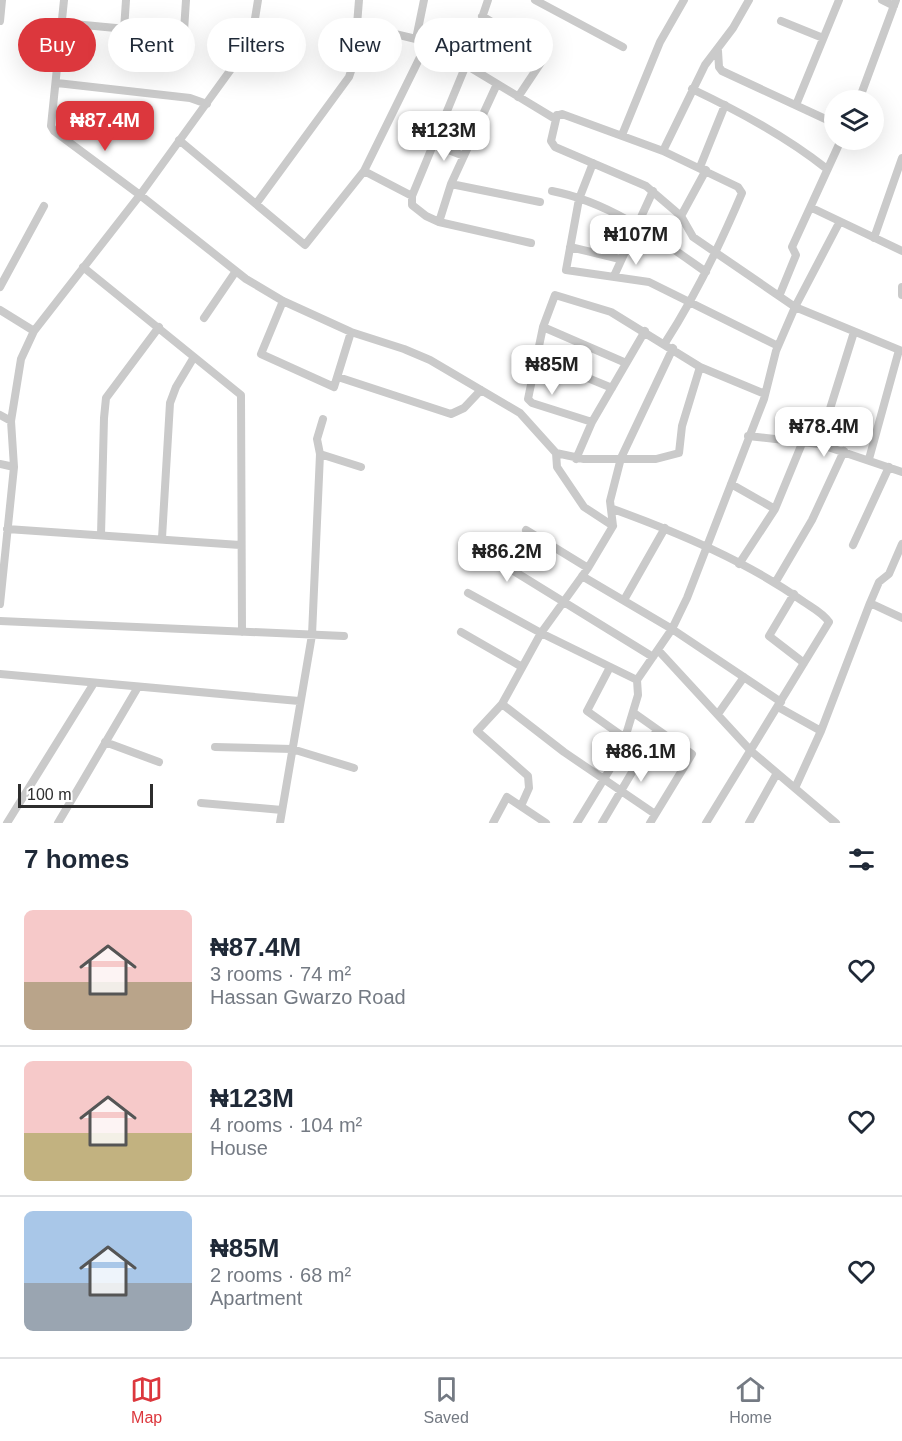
<!DOCTYPE html>
<meta charset="utf-8">
<style>
:root{--surface:#fff;--page:#f2f2f3;--text:#1f2937;--muted:#747a83;--line:#e0e1e3;--accent:#dc373d}
body{margin:0;font-family:Arial,sans-serif;background:var(--page);color:var(--text);height:100vh;display:flex;flex-direction:column;font-size:22px;white-space:nowrap}
*{box-sizing:border-box;margin:0}
p{font-size:20px;color:var(--muted)}
.icon{flex:none;width:33px;height:33px;fill:none;stroke:currentColor;stroke-width:2;stroke-linecap:round;stroke-linejoin:round}
.map{position:relative;height:823px;overflow:hidden}
.side{display:flex;flex-direction:column;background:var(--surface);flex:1}
.side>*{flex:none}
.guide{position:absolute;left:18px;top:18px;width:600px;height:54px;display:flex;gap:12px}
.buttons{position:absolute;left:824px;top:90px;display:grid;gap:12px}
.buttons a{display:grid;place-items:center;width:60px;height:60px;border-radius:50%;background:var(--surface);box-shadow:0 6px 24px #0002;font-size:30px}
.scale{position:absolute;left:18px;bottom:15px;width:135px;box-sizing:border-box;padding-left:6px;border:3px solid #2d2d2d;border-top:0;font-size:16px;line-height:21px;white-space:nowrap;color:#2d2d2d;-webkit-text-stroke:4px #fff;paint-order:stroke}
.price{position:absolute;translate:-50% -51px;padding:0 14px;border-radius:12px;background:#fff;color:#222;font-size:20px;line-height:39px;filter:drop-shadow(0 2px 3px #0008)}
.price::after{content:'';position:absolute;left:50%;top:36px;width:18px;height:14px;margin-left:-9px;background:inherit;clip-path:polygon(0 0,100% 0,50% 100%)}
.price.selected{background:var(--accent);color:#fff}
ul{padding:0;list-style:none}
li{display:flex;align-items:center;gap:18px;height:150px;padding:0 24px}
li+li{border-top:2px solid var(--line)}
li span{display:grid;place-items:center;flex:none;width:168px;height:120px;border-radius:9px;color:#555}
li>.icon{margin-inline-start:auto}
span .icon{width:72px;height:72px;fill:#fffc;stroke-width:1}
li b{font-size:26px}
h2{display:flex;justify-content:space-between;align-items:center;height:72px;padding:0 24px;font-size:26px}
.tag{padding:0 21px;border-radius:27px;background:var(--surface);box-shadow:0 6px 24px #0002;font-size:21px;line-height:54px}
.tag.selected{background:var(--accent);color:#fff}
.tab-bar{display:flex;justify-content:space-around;align-items:center;height:84px;border-top:2px solid var(--line);background:var(--surface);font-size:16px;color:var(--muted)}
.tab-bar a{display:grid;justify-items:center;gap:3px}
.tab-bar .selected{color:var(--accent)}
.map>svg:first-child{display:block}
.lines{fill:none;stroke-linecap:round;stroke-linejoin:round}
.minor{stroke:#cacaca;stroke-width:8}
</style>
<div class="map">
<svg width="902" height="823" viewBox="0 0 902 823">
<rect width="100%" height="100%" fill="#fff"/>
<g class="lines">
<path class="minor" d="M64,0L51,126L54,131L140,195L246,279L283,301L351,332L404,349L430,360L520,413L556,453L584,459H656L679,453L682,426L700,367
M488,0L466,65L412,196V205L426,216L439,222L531,243
M535,0L623,47
M882,0L894,6
M482,16L546,55L518,97
M0,21L2,0
M781,21L823,38
M63,23L179,34L184,31L186,0
M357,25L416,39L466,65L552,117L562,114L663,151L738,187L742,193C720,245 696,295 665,343
M124,30L126,0
M416,39L424,0
M718,51L719,67L722,71L834,123
M57,83L190,98L207,104
M692,89C740,112 785,136 827,169
M859,100L896,0
M796,105L839,0
M557,115L551,141L555,147L646,186L681,216L693,237L795,307L902,351
M622,135L660,42L684,0
M179,140L305,245L364,171L426,45
M433,144L464,156
M663,151L705,65L733,28L749,0
M593,163L579,199L566,270L649,282L778,346
M700,167L725,105
M364,171L412,196
M451,184L540,202
M552,191C610,202 659,239 706,272
M256,204L349,77L354,62L359,0
M812,208L902,251
M681,216L706,170
M439,222L451,184L497,84
M874,238L902,158
M570,247L620,259
M83,267L241,395L242,632
M614,276L653,191
M0,287L44,206
M902,287V295
M780,294L796,255L792,247L841,140
M283,301L261,354L334,387L351,332
M0,310L34,331
M204,318L236,271
M543,327L626,363
M537,357L612,388
M338,377L451,414L464,408L481,390
M0,415L11,421
M592,422L532,403L528,399L543,327L555,295L611,312L700,367L765,394
M748,436L819,444L902,472
M819,444L854,332
M556,453L557,467L584,507L613,526
M320,454L361,467
M576,459L592,422L645,331
M869,459L899,350
M0,464L14,467
M731,484L775,509
M613,509C679,533 746,561 804,602C813,608 823,613 829,622L706,823
M7,529L240,545
M526,530L588,568
M101,535L104,418L106,398L159,327
M162,538L170,403L176,387L194,357
M465,541L653,657
M853,545L889,467
M739,564L775,509L803,441
M582,576L672,629L781,702
M775,583L812,520L844,451
M468,593L541,633L637,680
M794,594L769,636L804,663
M624,600L665,528
M870,603L902,618
M0,604L14,467L11,421L21,359L34,331L140,195L237,61L253,31L258,0
M0,621L344,636
M461,632L522,667
M658,650L751,751L836,823
M610,667L587,711L625,738
M0,674L299,701
M502,704L564,752L655,814
M778,707L821,731
M634,713L692,754L650,823
M718,714L744,677
M105,742L159,762
M215,747L292,749L354,768
M618,756L635,767
M795,788L821,731L870,603L879,582L889,574L902,544
M201,803L282,810
M521,806L529,788L528,776L477,731L502,704L541,633L588,568L613,526L610,501L621,458L673,348
M7,823L94,683
M58,823L138,687
M280,823L312,635L320,454L317,439L323,419
M493,823L507,797L546,823
M577,823L618,756L625,738L638,695L637,680L672,629L687,598L764,399L776,351L795,307L839,223
M602,823L657,730
M749,823L777,773"/>
</g>
</svg>
<div class="buttons">
<a><svg class="icon" aria-label="layers" viewBox="0 0 24 24"><path d="M12 4l9 5-9 5-9-5zM3 14l9 5 9-5"/></svg></a>
</div>
<div class="scale">100 m</div>
<b class="price selected" style="left:105px;top:152px">₦87.4M</b>
<b class="price" style="left:444px;top:162px">₦123M</b>
<b class="price" style="left:636px;top:266px">₦107M</b>
<b class="price" style="left:552px;top:396px">₦85M</b>
<b class="price" style="left:824px;top:458px">₦78.4M</b>
<b class="price" style="left:507px;top:583px">₦86.2M</b>
<b class="price" style="left:641px;top:783px">₦86.1M</b>
<div class="guide">
<a class="tag selected">Buy</a>
<a class="tag">Rent</a>
<a class="tag">Filters</a>
<a class="tag">New</a>
<a class="tag">Apartment</a>
</div>
</div>
<section class="side">
<h2>7 homes<svg class="icon" aria-label="filters" viewBox="0 0 24 24"><path d="M4 7h16M4 17h16"/><circle cx="9" cy="7" r="2"/><circle cx="15" cy="17" r="2"/></svg></h2>
<ul>
<li><span style="background:linear-gradient(#f6c9c9 60%,#b9a48a 0)"><svg class="icon" aria-label="home" viewBox="0 0 24 24"><path d="M3 11l9-7 9 7M6 9v11h12V9"/></svg></span><div><b>₦87.4M</b><p>3 rooms · 74 m²</p><p>Hassan Gwarzo Road</p></div><svg class="icon" aria-label="heart" viewBox="0 0 24 24"><path d="M12 20l-8-8c-3-5 5-10 8-4 3-6 11-1 8 4z"/></svg></li>
<li><span style="background:linear-gradient(#f6c9c9 60%,#c2b280 0)"><svg class="icon" aria-label="home" viewBox="0 0 24 24"><path d="M3 11l9-7 9 7M6 9v11h12V9"/></svg></span><div><b>₦123M</b><p>4 rooms · 104 m²</p><p>House</p></div><svg class="icon" aria-label="heart" viewBox="0 0 24 24"><path d="M12 20l-8-8c-3-5 5-10 8-4 3-6 11-1 8 4z"/></svg></li>
<li><span style="background:linear-gradient(#a9c7e8 60%,#9aa5b1 0)"><svg class="icon" aria-label="home" viewBox="0 0 24 24"><path d="M3 11l9-7 9 7M6 9v11h12V9"/></svg></span><div><b>₦85M</b><p>2 rooms · 68 m²</p><p>Apartment</p></div><svg class="icon" aria-label="heart" viewBox="0 0 24 24"><path d="M12 20l-8-8c-3-5 5-10 8-4 3-6 11-1 8 4z"/></svg></li>
</ul>
</section>
<nav class="tab-bar">
<a class="selected"><svg class="icon" aria-label="map" viewBox="0 0 24 24"><path d="M3 6l6-2 6 2 6-2v14l-6 2-6-2-6 2zM9 4v14M15 6v14"/></svg>Map</a>
<a><svg class="icon" aria-label="saved" viewBox="0 0 24 24"><path d="M7 4h10v16l-5-4-5 4z"/></svg>Saved</a>
<a><svg class="icon" aria-label="home" viewBox="0 0 24 24"><path d="M3 11l9-7 9 7M6 9v11h12V9"/></svg>Home</a>
</nav>
